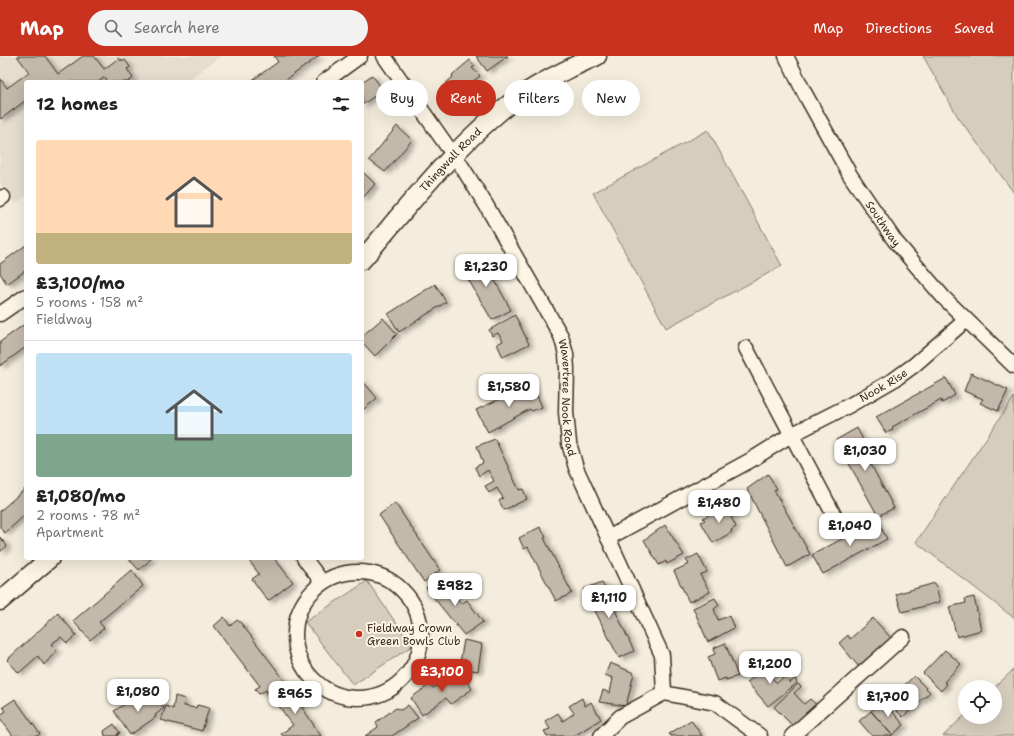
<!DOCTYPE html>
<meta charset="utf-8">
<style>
:root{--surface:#fff;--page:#f2f2f2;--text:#222;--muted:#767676;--line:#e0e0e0;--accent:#c8321e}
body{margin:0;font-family:"Shantell Sans",sans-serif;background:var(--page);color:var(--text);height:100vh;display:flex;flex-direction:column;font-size:15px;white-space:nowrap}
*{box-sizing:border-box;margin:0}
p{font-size:13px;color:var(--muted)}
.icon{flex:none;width:22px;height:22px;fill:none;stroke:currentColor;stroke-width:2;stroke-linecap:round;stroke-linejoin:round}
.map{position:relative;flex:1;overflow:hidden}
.side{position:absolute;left:24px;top:24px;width:340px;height:480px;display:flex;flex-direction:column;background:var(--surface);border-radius:4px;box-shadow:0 4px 16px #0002}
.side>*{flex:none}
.top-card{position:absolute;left:376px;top:24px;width:380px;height:36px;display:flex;gap:8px}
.tools{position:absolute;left:958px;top:624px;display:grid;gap:8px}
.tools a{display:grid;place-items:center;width:44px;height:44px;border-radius:50%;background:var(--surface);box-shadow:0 4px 16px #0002;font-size:20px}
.price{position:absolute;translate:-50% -34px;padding:0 9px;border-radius:8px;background:#fff;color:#222;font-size:13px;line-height:26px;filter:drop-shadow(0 1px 2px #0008)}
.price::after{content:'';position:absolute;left:50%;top:24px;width:12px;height:9px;margin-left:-6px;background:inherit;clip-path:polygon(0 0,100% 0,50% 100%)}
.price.selected{background:var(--accent);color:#fff}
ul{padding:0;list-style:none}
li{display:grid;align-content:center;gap:8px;height:212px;padding:0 12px}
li+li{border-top:1px solid var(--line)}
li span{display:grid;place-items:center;height:124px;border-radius:4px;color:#555}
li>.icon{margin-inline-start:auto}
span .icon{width:72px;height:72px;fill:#fffc;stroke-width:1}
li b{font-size:17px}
h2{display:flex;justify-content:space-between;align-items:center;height:48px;padding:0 12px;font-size:17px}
.pill{padding:0 14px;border-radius:18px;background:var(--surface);box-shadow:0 4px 16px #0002;font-size:14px;line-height:36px}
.pill.selected{background:var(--accent);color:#fff}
header{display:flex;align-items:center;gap:24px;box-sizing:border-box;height:56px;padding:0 20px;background:var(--accent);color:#fff}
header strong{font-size:19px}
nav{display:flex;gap:22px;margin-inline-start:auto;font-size:14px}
.search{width:280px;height:36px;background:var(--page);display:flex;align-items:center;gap:10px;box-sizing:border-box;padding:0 14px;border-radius:22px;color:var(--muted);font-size:15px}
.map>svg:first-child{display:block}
.built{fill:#e5ddce}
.green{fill:#d6cdbd;stroke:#887c6e}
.building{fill:#c3b9aa;stroke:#3b2a1e;filter:url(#shadow)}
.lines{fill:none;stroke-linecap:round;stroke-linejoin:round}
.minor-casing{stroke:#3b2a1e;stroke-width:17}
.tertiary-casing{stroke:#3b2a1e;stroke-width:21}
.minor{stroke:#fcf5e5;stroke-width:14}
.tertiary{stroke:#fcf5e5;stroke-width:18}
.poi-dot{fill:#c8321e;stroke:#fcf5e5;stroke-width:1.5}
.labels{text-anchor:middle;stroke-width:4;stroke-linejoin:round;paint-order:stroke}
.street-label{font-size:11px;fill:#3b2a1e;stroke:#fcf5e5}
.poi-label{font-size:11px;fill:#3b2a1e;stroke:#fcf5e5;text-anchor:start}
</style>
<header>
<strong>Map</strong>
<div class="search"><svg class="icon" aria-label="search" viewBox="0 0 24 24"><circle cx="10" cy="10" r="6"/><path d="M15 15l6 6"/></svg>Search here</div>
<nav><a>Map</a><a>Directions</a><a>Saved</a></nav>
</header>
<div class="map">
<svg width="1014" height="680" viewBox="0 0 1014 680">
<defs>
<filter id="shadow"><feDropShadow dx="4.5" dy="2.5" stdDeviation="2" flood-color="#0004"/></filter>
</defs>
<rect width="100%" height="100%" fill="#f4eddd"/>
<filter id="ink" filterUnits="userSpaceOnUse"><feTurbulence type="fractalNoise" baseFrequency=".025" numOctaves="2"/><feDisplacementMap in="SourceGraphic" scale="8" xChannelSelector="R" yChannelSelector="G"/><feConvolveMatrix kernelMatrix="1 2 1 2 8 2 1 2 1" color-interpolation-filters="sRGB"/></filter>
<g filter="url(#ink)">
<path class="built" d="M0,0H221L185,26H26V140L15,148L0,127Z"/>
<path class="green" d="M923,0H1014V137L958,61Z
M708,74L782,210L666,272L593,137Z
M1014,341V562L916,486Z
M367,525L412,590L353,629L305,566Z
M1014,613V680H943L965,659V661H995V631Z"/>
<path class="building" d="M17,0H45L58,18L83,0H94L104,13L119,2L121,5L122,3L124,5L125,4L130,11L127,13L133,22L128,26H108L105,21L98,26H26V44L1,63L0,61V22L7,32L29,16Z
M274,0H319L283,26H251V25L278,6Z
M476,0H508L487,15Z
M470,4L475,10L472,12L480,20L456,38L446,27L453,21L452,19Z
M372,19L383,34L362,49V26Z
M397,70L412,84L385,116L369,104Z
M362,115L375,128L362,143Z
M26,189V214L7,228L0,217V208Z
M482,201L511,254L492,264L461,211Z
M435,228L446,246L399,276L388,258Z
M515,259L529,288L503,301L497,288L503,285L498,277L492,280L489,274Z
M383,262L397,278L375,300L362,286V280Z
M26,267V291L0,310V286Z
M971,317L1008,334L998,355L980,347L983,343L964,335Z
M946,322L955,339L942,347L941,344L892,371L893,374L886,377L876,361Z
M362,324L377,342L362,355Z
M532,328L542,351L532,355L530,353L488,376L476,354Z
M857,372L864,386L860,388L894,452L878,460L836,384Z
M495,383L519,434L523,433L527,443L504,454L499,445L503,442L497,432L489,437L485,430L494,425L488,414L479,420L475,411L483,407L477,390Z
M768,418L777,433L774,434L810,498L787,511L747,433Z
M26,432V458L5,477L0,472V455Z
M395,447L440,514L424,526L379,459Z
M722,451L724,454L727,453L736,471L731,474L732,476L713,487L701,466L705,464L703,462Z
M877,464L887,483L823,518L812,499Z
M665,469L684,499L667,508L666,505L659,509L644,484Z
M540,471L546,481L544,482L572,537L556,545L528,491L524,493L519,482Z
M0,481L7,490L0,496Z
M698,498L707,516L700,519L710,536L689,546L674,515L689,508L686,504Z
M128,502H152L139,514Z
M247,502H274L293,526L268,545L252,523L259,518Z
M132,514L143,530L99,566L104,572L90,584L73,565Z
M441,521L461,548L467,544L483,566L464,579L426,532Z
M602,526L634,595L619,602L584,533Z
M935,527L940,546L902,556L896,538Z
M974,541L981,574L957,581L949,551L966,547L965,543Z
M715,542L719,549L714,553L718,564L729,560L734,572L708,586L693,552Z
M58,557L76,579L67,587L61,581L51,588L57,594L44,609L38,600L19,617L7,604Z
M224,561L230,570L237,564L241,567L285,625L267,637L266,634L259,638L255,633L260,630L214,570Z
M873,562L891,582L859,611L839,587L848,579L850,583Z
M464,584L482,588L478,615L459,612Z
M725,587L738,620L726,624V622L717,625L708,601L715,598L714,592Z
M945,594L961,608L944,626L947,628L941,635L923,617Z
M610,607L634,617L626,650L599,646L603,634L610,637L613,622L605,619Z
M772,608L778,616L771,621L777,627L785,620L790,627L795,622L797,627L768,650L747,626Z
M460,614L472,633L451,648L446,642L422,659L411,642L430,628L433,632Z
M914,620L930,636L903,661L891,649L895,646L892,641Z
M798,628L801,631L794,637L804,648L810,643L819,651L796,673L774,651Z
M288,630L321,680H283L281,678L293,669L272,641Z
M138,639L142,647L148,642L152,646L157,642L164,652L155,659L156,661L130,679L114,655Z
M175,640L185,643L184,650L196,652L197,649L209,652L202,675L161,664L166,650L173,653Z
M582,642L585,650L591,646L601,663L574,680H547L544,675L550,673L545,665L558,657L563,665L574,657L569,650Z
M15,643L40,678L37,680H13L0,662V659L6,655L3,651Z
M883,645L904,669L892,679L871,655Z
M408,649L418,662L392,680H365L378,671L376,666L396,652L401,654Z
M871,655L892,679L891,680H872L859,665Z
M691,664L702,680H671L669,678Z
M114,668L120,677L117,678L118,680H105L104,675Z"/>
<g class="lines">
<g class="minor-casing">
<g id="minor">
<path id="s1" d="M384,0L447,90L454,98L486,149L561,280L566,298L567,313L566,356L569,387L576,412L662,599L664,637L620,661L601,680"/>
<path id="s2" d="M786,0L805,38L850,119L895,185L944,242L1014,310"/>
<path d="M324,26L360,0"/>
<path d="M0,143L3,141"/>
<path d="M0,258L26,240"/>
<path d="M746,292L836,463"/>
<path id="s3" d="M608,482L751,404L791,379L850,349L895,323L913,310L966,264"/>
<path d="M304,502L322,526"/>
<circle cx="358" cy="579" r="63"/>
<path d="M664,637L715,647L760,680"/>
<path d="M792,680L903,581"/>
</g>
</g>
<g class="tertiary-casing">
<g id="tertiary">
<path id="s4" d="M362,204C405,154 447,100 498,57C525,34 564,14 597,0"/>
<path d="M0,545L50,502"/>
</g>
</g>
<use href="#minor" class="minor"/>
<use href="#tertiary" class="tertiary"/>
</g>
</g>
<circle class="poi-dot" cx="359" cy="578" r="4"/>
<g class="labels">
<g class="street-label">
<text dy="4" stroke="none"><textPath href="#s4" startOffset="134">Thingwall Road</textPath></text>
<text dy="4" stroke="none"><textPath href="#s2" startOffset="194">Southway</textPath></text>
<text dy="4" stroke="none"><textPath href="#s3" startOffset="315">Nook Rise</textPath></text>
<text dy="4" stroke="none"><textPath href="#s1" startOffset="394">Wavertree Nook Road</textPath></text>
</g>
<g class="poi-label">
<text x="367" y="576">Fieldway Crown<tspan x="367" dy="13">Green Bowls Club</tspan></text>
</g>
</g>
</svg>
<div class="tools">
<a><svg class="icon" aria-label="locate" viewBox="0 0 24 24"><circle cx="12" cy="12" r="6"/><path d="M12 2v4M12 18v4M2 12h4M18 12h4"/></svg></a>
</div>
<b class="price" style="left:486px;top:232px">£1,230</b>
<b class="price" style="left:509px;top:352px">£1,580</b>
<b class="price" style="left:865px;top:416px">£1,030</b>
<b class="price" style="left:719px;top:468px">£1,480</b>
<b class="price" style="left:850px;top:491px">£1,040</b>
<b class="price" style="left:455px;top:551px">£982</b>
<b class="price" style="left:609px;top:563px">£1,110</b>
<b class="price" style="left:770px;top:629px">£1,200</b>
<b class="price selected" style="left:442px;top:637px">£3,100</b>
<b class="price" style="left:138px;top:657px">£1,080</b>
<b class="price" style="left:295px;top:659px">£965</b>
<b class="price" style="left:888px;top:662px">£1,700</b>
<div class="top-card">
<a class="pill">Buy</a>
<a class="pill selected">Rent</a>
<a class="pill">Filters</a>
<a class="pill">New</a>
</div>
<section class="side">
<h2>12 homes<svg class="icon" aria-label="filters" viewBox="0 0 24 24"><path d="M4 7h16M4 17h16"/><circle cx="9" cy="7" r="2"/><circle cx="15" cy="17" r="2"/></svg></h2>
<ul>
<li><span style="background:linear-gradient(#ffd9b3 75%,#c2b280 0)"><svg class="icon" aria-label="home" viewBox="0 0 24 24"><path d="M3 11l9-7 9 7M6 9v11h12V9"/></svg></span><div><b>£3,100/mo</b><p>5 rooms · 158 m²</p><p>Fieldway</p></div></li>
<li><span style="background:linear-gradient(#bfe0f5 65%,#7fa58c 0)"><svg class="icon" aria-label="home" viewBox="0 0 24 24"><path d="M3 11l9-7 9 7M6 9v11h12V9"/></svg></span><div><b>£1,080/mo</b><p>2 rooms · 78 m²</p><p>Apartment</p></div></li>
</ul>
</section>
</div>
